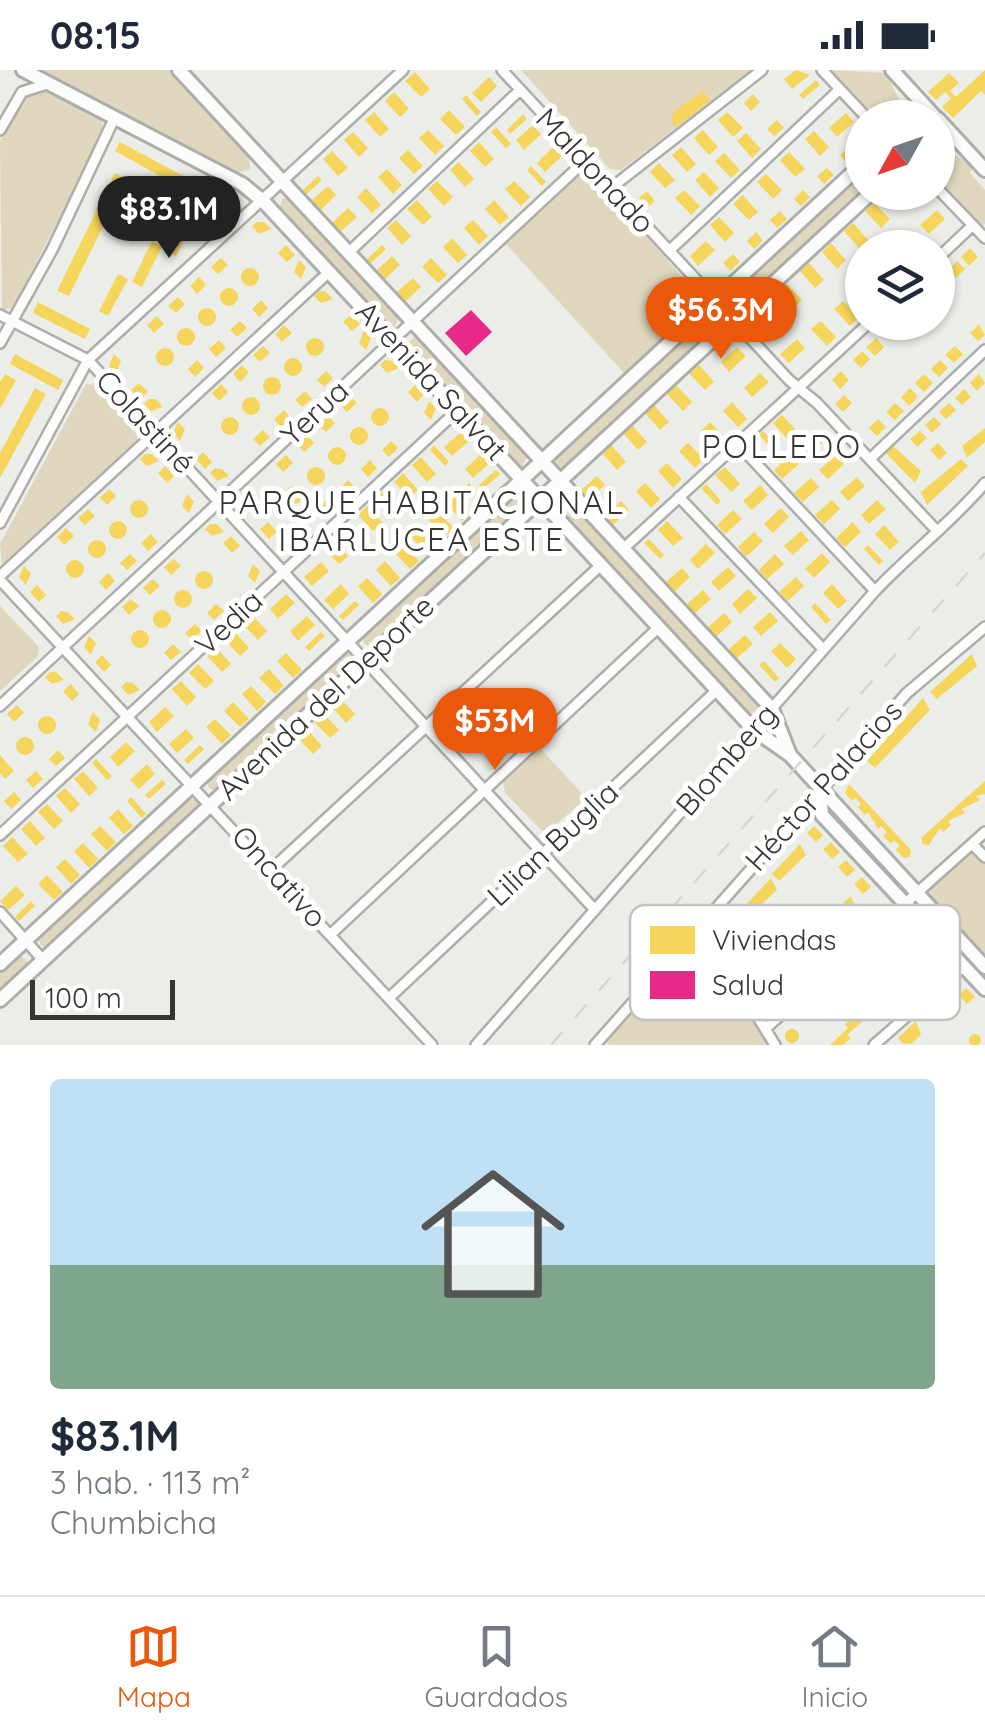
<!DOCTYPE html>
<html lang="es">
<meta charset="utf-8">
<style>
:root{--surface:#fff;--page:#f2f2f3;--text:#1f2937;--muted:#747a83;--line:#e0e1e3;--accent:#ea580c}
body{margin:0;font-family:Quicksand,sans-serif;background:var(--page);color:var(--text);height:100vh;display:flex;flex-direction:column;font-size:38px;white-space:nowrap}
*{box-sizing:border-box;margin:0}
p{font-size:32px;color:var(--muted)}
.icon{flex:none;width:55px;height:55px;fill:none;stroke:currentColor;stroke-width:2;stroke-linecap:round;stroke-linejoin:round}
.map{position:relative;height:975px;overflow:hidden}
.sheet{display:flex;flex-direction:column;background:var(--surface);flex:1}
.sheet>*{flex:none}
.needle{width:65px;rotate:230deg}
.fabs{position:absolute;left:845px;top:30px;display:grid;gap:20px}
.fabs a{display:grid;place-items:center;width:110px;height:110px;border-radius:50%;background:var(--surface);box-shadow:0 2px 8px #0004;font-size:50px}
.scale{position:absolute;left:30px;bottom:25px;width:145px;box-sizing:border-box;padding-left:10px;border:5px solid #343631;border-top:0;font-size:28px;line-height:35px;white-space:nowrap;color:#343631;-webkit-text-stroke:8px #fff;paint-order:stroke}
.price{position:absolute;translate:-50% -85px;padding:0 22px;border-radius:35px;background:var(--accent);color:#fff;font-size:32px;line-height:65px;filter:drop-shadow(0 2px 5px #0008)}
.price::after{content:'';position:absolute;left:50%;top:60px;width:30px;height:22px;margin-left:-15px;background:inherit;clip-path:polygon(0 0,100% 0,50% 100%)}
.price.current{background:#222;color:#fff}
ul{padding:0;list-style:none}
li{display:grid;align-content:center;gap:20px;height:530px;padding:0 50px}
li span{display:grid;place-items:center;height:310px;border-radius:10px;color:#555}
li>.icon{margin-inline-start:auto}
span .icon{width:180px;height:180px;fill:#fffc;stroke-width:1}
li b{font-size:42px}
.status{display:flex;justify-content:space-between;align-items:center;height:70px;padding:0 50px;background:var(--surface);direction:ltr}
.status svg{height:28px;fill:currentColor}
.tabs{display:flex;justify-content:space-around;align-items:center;height:140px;border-top:2px solid var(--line);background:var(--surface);font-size:28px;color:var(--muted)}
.tabs a{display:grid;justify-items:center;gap:5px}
.tabs .current{color:var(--accent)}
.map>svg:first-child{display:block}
.green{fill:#dfd6bd}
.homes{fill:#f6d55c}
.health{fill:#e7298a}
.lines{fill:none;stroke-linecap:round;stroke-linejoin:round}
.street-casing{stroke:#abaea9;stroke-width:14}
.secondary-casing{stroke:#abaea9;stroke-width:18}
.street{stroke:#fcfcfc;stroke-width:9}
.secondary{stroke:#fcfcfc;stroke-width:12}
.rail{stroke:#d6d7d4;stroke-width:2.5;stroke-dasharray:18 18;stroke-linecap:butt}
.labels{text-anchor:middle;stroke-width:10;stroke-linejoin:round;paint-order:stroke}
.street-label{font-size:30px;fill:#343631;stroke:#fff}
.neighbourhood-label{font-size:32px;letter-spacing:2.5px;fill:#343631;stroke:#fff}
.key{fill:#fff;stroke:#c2c3c1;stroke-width:2.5}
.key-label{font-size:28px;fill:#343631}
</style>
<div class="status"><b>08:15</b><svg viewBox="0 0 49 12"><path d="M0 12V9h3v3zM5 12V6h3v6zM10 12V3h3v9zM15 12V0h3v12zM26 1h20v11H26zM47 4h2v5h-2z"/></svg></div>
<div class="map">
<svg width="985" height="975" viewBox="0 0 985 975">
<rect width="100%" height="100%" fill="#ebeee8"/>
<path class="green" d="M38,0H172L249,84L250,99L231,104Z
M521,0H751L621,100L610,99Z
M830,0L886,3L906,43L902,47C869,48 851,23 830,0Z
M39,19L101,47L104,63L13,237L2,241L0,71L23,28Z
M944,79L974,95L970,103L985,120V154L980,156L942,114L938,80Z
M862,98V122L736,240H731L725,226Z
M580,104L596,108L702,230L625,304L505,173Z
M290,128L400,246L393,260L279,142L282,129Z
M710,242L719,246L720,257L565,399L556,395L554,384Z
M414,268H421L527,385L522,398L410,283L408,273Z
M86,314L99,315L137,357V370L2,495L0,474Z
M515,424L524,427L525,438L373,577L364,574L362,563Z
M563,429H569L759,632V640L747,645L558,441Z
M0,536L39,577L38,586L0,621Z
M344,583L353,586L356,593L218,721L209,718L206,707Z
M540,678L586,728L550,760L542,761L505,723L503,712Z
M187,727L197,731L199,737L49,879L40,875L38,864Z
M972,780L985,794V889L925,824Z
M19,884L30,894L0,926V899Z
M648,912L756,944L775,975H609L603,966Z"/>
<path class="homes" d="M796,0L810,5L792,19L784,9Z
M985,0V25L981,21L953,48L942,37L951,28L945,22L936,30L928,22L949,3L959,13L950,21L956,27Z
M415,2L430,19L421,27L405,11Z
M489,7L497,16L481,32L472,23Z
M816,10L820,15L803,29L799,25Z
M703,21L710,31L676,57L671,50L675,41Z
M394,22L409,39L400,47L385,31Z
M753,24L760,32L751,41L744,33Z
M466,25L481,42L477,46L462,29Z
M449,40L465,57L456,65L440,49Z
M374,42L389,59L380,67L365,50Z
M727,42L743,58L733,67L718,50Z
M846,43L854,52L837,67L829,58Z
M523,44L527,49L510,64L507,60Z
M777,50L784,58L774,66L767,59Z
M533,55L541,64L524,80L516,70Z
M496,57L511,74L506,78L491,62Z
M428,60L444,76L435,85L419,68Z
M703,60L718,77L709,85L694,68Z
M814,61L829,77L820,86L805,69Z
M353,62L368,78L359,87L344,70Z
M746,63L761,79L752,88L737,71Z
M120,72L224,128L218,138L115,81Z
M479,72L494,89L485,97L470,81Z
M850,76L857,84L847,93L840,85Z
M553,77L562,86L545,102L537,93Z
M681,77L696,94L687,102L672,85Z
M408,80L423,96L414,104L399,88Z
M332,81L348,98L338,106L323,89Z
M789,82L805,99L795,107L780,90Z
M724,83L740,100L731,108L715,91Z
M459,92L474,109L465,117L450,100Z
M659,93L675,110L665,118L650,102Z
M531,96L546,112L542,116L527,100Z
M827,98L834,105L824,114L817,106Z
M387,99L402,115L393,124L378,107Z
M704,102L719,118L710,127L695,110Z
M115,103L126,109L69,226L57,221Z
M766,104L782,120L773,129L757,112Z
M318,106L322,110L306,125L302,121Z
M437,111L453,127L444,136L428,119Z
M514,111L530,127L521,136L505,119Z
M328,116L336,125L320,141L311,131Z
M366,118L381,135L372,143L357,127Z
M684,120L700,136L691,145L675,128Z
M803,120L810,127L801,136L794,129Z
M647,121L655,131L647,138L639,128Z
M905,122H923L905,139L897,130Z
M743,125L758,142L749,150L733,134Z
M417,130L432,147L423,155L407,139Z
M494,130L509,147L500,155L485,139Z
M874,133L890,149L881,158L865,141Z
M348,138L357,147L340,162L332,153Z
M937,140L945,149L929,164L920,155Z
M780,141L787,149L777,158L770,150Z
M185,142L195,146L176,186L166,181Z
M719,147L734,163L725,172L710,155Z
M396,150L411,166L402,175L387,158Z
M473,150L488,166L479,175L464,158Z
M257,152H264L271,159L259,164L252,156Z
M853,153L868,170L859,178L844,161Z
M756,162L763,170L754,179L747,171Z
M452,168L467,185L458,193L443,177Z
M152,171L162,176L142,217L132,212Z
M706,171L715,180L698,196L690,186Z
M831,173L846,190L837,199L822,182Z
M286,175L295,185L287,192L278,183Z
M382,175L386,179L370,194L366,190Z
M970,178L978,187L969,196L961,187Z
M733,184L740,192L730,201L723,193Z
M392,186L400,195L384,210L376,201Z
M221,188L228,195L218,204L211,197Z
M431,188L447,205L438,213L422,197Z
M299,190L306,197L301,209L294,202Z
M957,191L965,199L956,208L948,200Z
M809,193L824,210L815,218L800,201Z
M241 207a9 9 0 1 1 18 0a9 9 0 1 1-18 0Z
M118,204L128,209L108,246L99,241Z
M199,207L206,215L197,224L190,216Z
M413,208L421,217L405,232L396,223Z
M787,214L802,230L793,239L778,222Z
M220 227a9 9 0 1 1 18 0a9 9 0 1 1-18 0Z
M319,221L326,222L333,229L321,233L314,226Z
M178,227L185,234L176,243L168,236Z
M261,230L268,238L259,247L252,239Z
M843,231L859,247L850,256L834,239Z
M38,232L90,259L85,269L33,243Z
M198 247a9 9 0 1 1 18 0a9 9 0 1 1-18 0Z
M773,243L782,252L765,268L757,259Z
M351,245L360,254L352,261L343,252Z
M157,246L164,254L154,263L147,255Z
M240,251L247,258L237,267L230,260Z
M821,251L836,267L827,276L811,259Z
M892,252L901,260L892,269L884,260Z
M979,254L985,265L978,271L970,263Z
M284,255L292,263L282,272L275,264Z
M177 267a9 9 0 1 1 18 0a9 9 0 1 1-18 0Z
M364,261L371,268L366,280L359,273Z
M306 277a9 9 0 1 1 18 0a9 9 0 1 1-18 0Z
M876,268L884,277L875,286L866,277Z
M797,269L805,278L789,293L780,284Z
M219,270L226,278L216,287L209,279Z
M263,276L270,283L260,292L253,285Z
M955,276L963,284L954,293L945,285Z
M737,277L746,286L729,302L721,292Z
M156 287a9 9 0 1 1 18 0a9 9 0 1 1-18 0Z
M862,281L870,289L861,298L853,290Z
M15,284L63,310L58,320L10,294Z
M114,284L121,291L116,303L109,296Z
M284 297a9 9 0 1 1 18 0a9 9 0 1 1-18 0Z
M197,290L204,298L195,307L188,299Z
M385,290L392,291L399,298L387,303L380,295Z
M940,290L948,298L939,307L931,299Z
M242,295L249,303L240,312L233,304Z
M699,295L714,312L705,320L689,303Z
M326,301L333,308L324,317L317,310Z
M841,301L849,310L840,319L832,310Z
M760,303L769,312L752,327L744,318Z
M5,304L16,310L0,339V312Z
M924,304L933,313L924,322L915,313Z
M979,304L985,313L977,321L970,313Z
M263 316a9 9 0 1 1 18 0a9 9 0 1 1-18 0Z
M139,313L148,322L140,329L131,320Z
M221,314L228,322L219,331L212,323Z
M415,315L424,324L417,332L408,322Z
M676,315L692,332L683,341L667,324Z
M35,318L46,324L0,408V383Z
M910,318L918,327L909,336L901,327Z
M964,319L971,327L962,335L955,328Z
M305,321L312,329L302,337L295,330Z
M844,325L852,333L843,342L835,334Z
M350,326L357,333L347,342L340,335Z
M242 336a9 9 0 1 1 18 0a9 9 0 1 1-18 0Z
M149,329H156L163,337L151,341L144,334Z
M429,331L436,338L431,350L424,343Z
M732,332L747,349L738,357L723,341Z
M895,333L904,341L895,350L886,342Z
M949,333L956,340L946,349L939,342Z
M654,335L669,352L660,360L645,343Z
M371 347a9 9 0 1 1 18 0a9 9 0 1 1-18 0Z
M284,340L291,348L281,357L274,349Z
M782,345L797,361L788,370L773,353Z
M328,346L335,353L326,362L318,355Z
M221 356a9 9 0 1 1 18 0a9 9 0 1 1-18 0Z
M934,347L941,354L932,363L925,355Z
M878,349L886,357L877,366L869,358Z
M178,352L185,359L180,371L173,363Z
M710,352L726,369L717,377L701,361Z
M632,355L647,372L638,380L623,363Z
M350 366a9 9 0 1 1 18 0a9 9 0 1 1-18 0Z
M985,358V372L967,388L962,376Z
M263,360L270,367L260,376L253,369Z
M763,361L779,378L775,382L759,365Z
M920,361L927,368L917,377L910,369Z
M461,362L469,371L452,386L444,377Z
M815,362L824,371L807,387L799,377Z
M307,365L314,373L304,382L297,374Z
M391,371L398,378L389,387L382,380Z
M688,373L704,389L695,398L679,381Z
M938,373L947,383L939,390L930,380Z
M434,375L449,392L445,396L430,380Z
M611,375L626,392L617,400L602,383Z
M893,376L921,401L915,413L886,383Z
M328 386a9 9 0 1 1 18 0a9 9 0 1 1-18 0Z
M203,382L212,392L205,399L196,389Z
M145,384H152L159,391L147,396L140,389Z
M481,384L490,393L473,408L465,399Z
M286,385L293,393L283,402L276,394Z
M790,385L799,394L782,409L774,400Z
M836,385L844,394L828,409L819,400Z
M421,387L436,404L427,412L412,395Z
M961,389L968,396L927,435L921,422Z
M370,390L377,398L368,407L361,399Z
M667,393L682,409L673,418L658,401Z
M165,396L174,406L167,413L158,403Z
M307 406a9 9 0 1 1 18 0a9 9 0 1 1-18 0Z
M725,397L740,414L731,422L715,405Z
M215,398L222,399L229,406L217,411L210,403Z
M496,400L500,404L483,419L479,415Z
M403,403L418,420L409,428L394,412Z
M597,406L605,415L589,430L580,421Z
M857,407L865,416L848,431L840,422Z
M811,408L819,417L803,432L794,423Z
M348,410L355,418L346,426L339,419Z
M469,413L484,430L480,434L465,417Z
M645,413L660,429L651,438L636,421Z
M706,414L721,431L717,435L701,418Z
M760,415L768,425L752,440L743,431Z
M285 425a9 9 0 1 1 18 0a9 9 0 1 1-18 0Z
M109,419L116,426L107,435L100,428Z
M385,420L400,437L391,445L376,428Z
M242,422L249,429L244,441L237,434Z
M187,424L194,431L189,443L182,436Z
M456,426L471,442L462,451L447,434Z
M130 439a9 9 0 1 1 18 0a9 9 0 1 1-18 0Z
M327,430L334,438L324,447L317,439Z
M832,430L840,439L824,454L815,445Z
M877,430L886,439L869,454L861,445Z
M621,431L629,440L612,456L604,447Z
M367,436L383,453L373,461L358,445Z
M781,438L789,447L773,463L764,454Z
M88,439L95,446L85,455L78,448Z
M733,440L742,449L725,464L717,455Z
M438,442L454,458L445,467L429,450Z
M109 460a9 9 0 1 1 18 0a9 9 0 1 1-18 0Z
M667,451L683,468L673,476L658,460Z
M268,452L277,462L269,469L260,459Z
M853,452L861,462L845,477L836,468Z
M350,453L365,470L356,478L340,461Z
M210,454H217L224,462L212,466L205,459Z
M884,455L899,472L890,480L875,464Z
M66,458L74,466L64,475L57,467Z
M420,458L436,475L427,483L411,467Z
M801,461L809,470L793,485L784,476Z
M754,462L763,471L746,487L738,477Z
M151,464L158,472L148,481L141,473Z
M231,466L240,476L232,483L223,473Z
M280,469H287L294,477L282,481L275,474Z
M333,469L348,486L339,494L323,478Z
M649,469L664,485L660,489L644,473Z
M88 479a9 9 0 1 1 18 0a9 9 0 1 1-18 0Z
M403,474L419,491L410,499L394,482Z
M706,474L715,483L698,499L690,490Z
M868,475L883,491L879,495L864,479Z
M822,483L830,492L814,508L805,499Z
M130,484L137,491L127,500L120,493Z
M775,484L784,494L767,509L759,500Z
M174,489L181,496L171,505L164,497Z
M66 499a9 9 0 1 1 18 0a9 9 0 1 1-18 0Z
M385,491L400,508L391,516L376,500Z
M321,492L329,501L312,516L304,507Z
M253,494L260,501L255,513L248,506Z
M24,496L31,503L26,515L19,507Z
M728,497L736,506L719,521L711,512Z
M682,498L690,507L674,522L665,513Z
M195 510a9 9 0 1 1 18 0a9 9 0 1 1-18 0Z
M108,503L115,511L106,520L99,512Z
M796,507L804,516L788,531L779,522Z
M367,508L382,524L373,533L358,516Z
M153,509L160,516L150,525L143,518Z
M341,514L349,524L333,539L324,530Z
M832,514L847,531L838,539L823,523Z
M37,515L46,525L39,532L30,522Z
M748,519L757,528L740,544L732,534Z
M174 529a9 9 0 1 1 18 0a9 9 0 1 1-18 0Z
M703,520L711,529L694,544L686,535Z
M286,524L295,533L278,549L270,539Z
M131,529L139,536L129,545L122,537Z
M355,531L359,535L343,550L339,546Z
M815,533L831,550L826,554L811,537Z
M216,534L224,541L214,550L207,543Z
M153 549a9 9 0 1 1 18 0a9 9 0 1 1-18 0Z
M61,541L68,542L75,549L63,554L56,546Z
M770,542L778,551L761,566L753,557Z
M724,543L732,552L716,567L707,558Z
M252,545L267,561L258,570L242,553Z
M307,546L315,555L298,571L290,561Z
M195,554L202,561L192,570L185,563Z
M131 569a9 9 0 1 1 18 0a9 9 0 1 1-18 0Z
M234,561L249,578L240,586L225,570Z
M321,562L325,566L309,581L305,577Z
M745,565L753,574L736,589L728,580Z
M89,566L96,573L91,585L84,577Z
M780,573L796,589L787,598L771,581Z
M173,574L181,582L171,590L164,583Z
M216,577L231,594L222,602L207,586Z
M286,583L302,600L293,608L277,591Z
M972,584L977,596L937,629L930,622Z
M102,585L111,595L104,602L95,592Z
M764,591L779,608L775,612L759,595Z
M198,594L214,611L205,619L189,603Z
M269,599L284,616L275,624L259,608Z
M50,602H56L64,610L52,614L45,607Z
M181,611L196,627L187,636L172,619Z
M126,612L133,613L140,620L128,625L121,617Z
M71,614L79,624L72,631L63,621Z
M251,616L266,632L257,641L242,624Z
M340,628L355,644L346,653L331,636Z
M923,628L930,640L875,698L867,691Z
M233,632L249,649L240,657L224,641Z
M17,635L24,643L14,652L7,644Z
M165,637L174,646L157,662L149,652Z
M93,642L100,650L96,662L88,654Z
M323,643L339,660L330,668L314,652Z
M38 655a9 9 0 1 1 18 0a9 9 0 1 1-18 0Z
M215,649L231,665L222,674L206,657Z
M186,659L194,668L177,683L169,674Z
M307,659L322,676L313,684L298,668Z
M16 676a9 9 0 1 1 18 0a9 9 0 1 1-18 0Z
M126,672L135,681L118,697L110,687Z
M200,675L204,679L188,694L184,690Z
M58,680L65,688L56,696L49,689Z
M0,685L14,701L5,709L0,703Z
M96,689L112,706L107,710L92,693Z
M147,694L155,704L139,719L130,710Z
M36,701L43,709L33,718L26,710Z
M83,701L98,718L89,726L74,709Z
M162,710L166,714L149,729L145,725Z
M985,711V724L976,726L980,730L962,739L965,743L948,751L951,755L943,762L940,758L929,775L922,774V767Z
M849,714L911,780L910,787L904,788L896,780L900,776L894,770L891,774L883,766L887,762L881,756L878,759L868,742L865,745L858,737L861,734L856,728L852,731L845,723Z
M65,718L80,734L71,743L56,726Z
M14,722L21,730L11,739L4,731Z
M131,727L146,744L142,748L127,731Z
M47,734L63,751L54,759L38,742Z
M118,739L133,756L124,764L109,748Z
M30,751L45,768L36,776L21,759Z
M100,756L116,772L107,781L91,764Z
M814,756L823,765L816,772L807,763Z
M12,767L28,784L18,792L3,776Z
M831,772L840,782L832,789L823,779Z
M83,773L98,789L89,798L74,781Z
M800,774L806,785L779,811L772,804Z
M65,789L80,805L71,814L56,797Z
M846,790L855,800L847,807L838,797Z
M47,805L63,822L54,830L38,814Z
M862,807L871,817L863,824L854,814Z
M771,808L777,820L750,845L742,839Z
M16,816L25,825L8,840L0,831Z
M851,826L855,836L838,845L841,849L833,856L830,852L824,858L827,862L819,869L816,865L810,871L813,875L796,884L800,888L792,895L788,891L782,897L786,901L778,908L771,907L770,900Z
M31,831L35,836L19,851L15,847Z
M913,892L920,900L847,965L851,968L843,975H830L848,958L845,954Z
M966,918L975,927L967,934L959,925Z
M916,951L921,965L911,974L902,973L898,968Z
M785 966a7 7 0 1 1 14 0a7 7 0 1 1-14 0Z
M969 970a6 6 0 1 1 12 0a6 6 0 1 1-12 0Z"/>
<path class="health" d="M471,240L492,262L466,286L445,263Z"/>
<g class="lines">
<g class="street-casing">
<path id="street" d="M502,0L789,310L817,333L937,461
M822,0L867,48
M0,60L22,22L47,14
M611,118L762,0
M938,119L985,168
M669,181L840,19
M348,183L520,20
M938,188L973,155
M0,245L88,290L595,840
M0,273L52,180L114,49
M737,373L875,521
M870,389L985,280
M679,427L823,579
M0,453L88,290L403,0
M623,479L870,252
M0,506L329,202
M0,510L432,975
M0,636L586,90
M0,765L458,340
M972,774L985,787
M272,799L601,495
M0,842L43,890
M331,864L659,557
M648,912L756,944L775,975
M389,928L717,620
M765,959L985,762
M476,975L875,521C911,483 951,453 985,413
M595,975L907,623L985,557
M874,975L964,896"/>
</g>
<g class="secondary-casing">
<path id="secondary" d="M23,0L242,114L264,132L754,660L790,685L985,897
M179,0L772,639L790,685
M892,0L936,48
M913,48L925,36
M938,49L985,100
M820,722L822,745L985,919
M0,894L862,94
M0,930L872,122"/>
</g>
<use href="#street" class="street"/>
<use href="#secondary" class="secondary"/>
<path class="rail" d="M551,975L985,483"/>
</g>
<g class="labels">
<g class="street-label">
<text transform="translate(595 101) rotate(47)" y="10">Maldonado</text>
<text transform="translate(431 311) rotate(47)" y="10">Avenida Salvat</text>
<text transform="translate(315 343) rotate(-43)" y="10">Yerua</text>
<text transform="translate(145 352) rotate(47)" y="10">Colastiné</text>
<text transform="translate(229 553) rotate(-43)" y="10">Vedia</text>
<text transform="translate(326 628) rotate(-43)" y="10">Avenida del Deporte</text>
<text transform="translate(727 690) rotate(-49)" y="10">Blomberg</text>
<text transform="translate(824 716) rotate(-48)" y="10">Héctor Palacios</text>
<text transform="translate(553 774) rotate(-43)" y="10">Lilian Buglia</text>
<text transform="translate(279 807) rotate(48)" y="10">Oncativo</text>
</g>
<g class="neighbourhood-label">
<text x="782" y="388">POLLEDO</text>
<text x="422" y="444">PARQUE HABITACIONAL<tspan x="422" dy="37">IBARLUCEA ESTE</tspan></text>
</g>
</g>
<rect x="630" y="835" width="330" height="115" rx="15" class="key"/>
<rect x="650" y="856" width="45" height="28" fill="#f6d55c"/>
<rect x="650" y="901" width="45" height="28" fill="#e7298a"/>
<g class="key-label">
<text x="712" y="880">Viviendas</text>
<text x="712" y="925">Salud</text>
</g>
</svg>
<div class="fabs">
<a><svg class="needle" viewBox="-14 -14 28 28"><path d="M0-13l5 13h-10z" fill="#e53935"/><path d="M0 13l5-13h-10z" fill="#747a83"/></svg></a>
<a><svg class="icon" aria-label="layers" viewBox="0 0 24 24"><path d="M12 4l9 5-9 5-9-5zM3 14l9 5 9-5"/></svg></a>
</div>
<div class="scale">100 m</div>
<b class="price current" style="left:169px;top:191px">$83.1M</b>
<b class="price" style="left:721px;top:292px">$56.3M</b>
<b class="price" style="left:495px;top:703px">$53M</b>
</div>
<section class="sheet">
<ul>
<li><span style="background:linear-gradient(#bfe0f5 60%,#7fa58c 0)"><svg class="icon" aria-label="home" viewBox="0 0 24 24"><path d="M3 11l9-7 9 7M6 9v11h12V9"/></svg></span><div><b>$83.1M</b><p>3 hab. · 113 m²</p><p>Chumbicha</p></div></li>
</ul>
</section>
<nav class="tabs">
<a class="current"><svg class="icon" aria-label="map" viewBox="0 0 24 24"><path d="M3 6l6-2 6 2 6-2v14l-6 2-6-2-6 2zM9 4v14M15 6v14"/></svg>Mapa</a>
<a><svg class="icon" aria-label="saved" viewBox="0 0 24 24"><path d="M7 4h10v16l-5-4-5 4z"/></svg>Guardados</a>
<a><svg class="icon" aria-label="home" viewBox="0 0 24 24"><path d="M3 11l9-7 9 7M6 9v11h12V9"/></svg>Inicio</a>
</nav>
